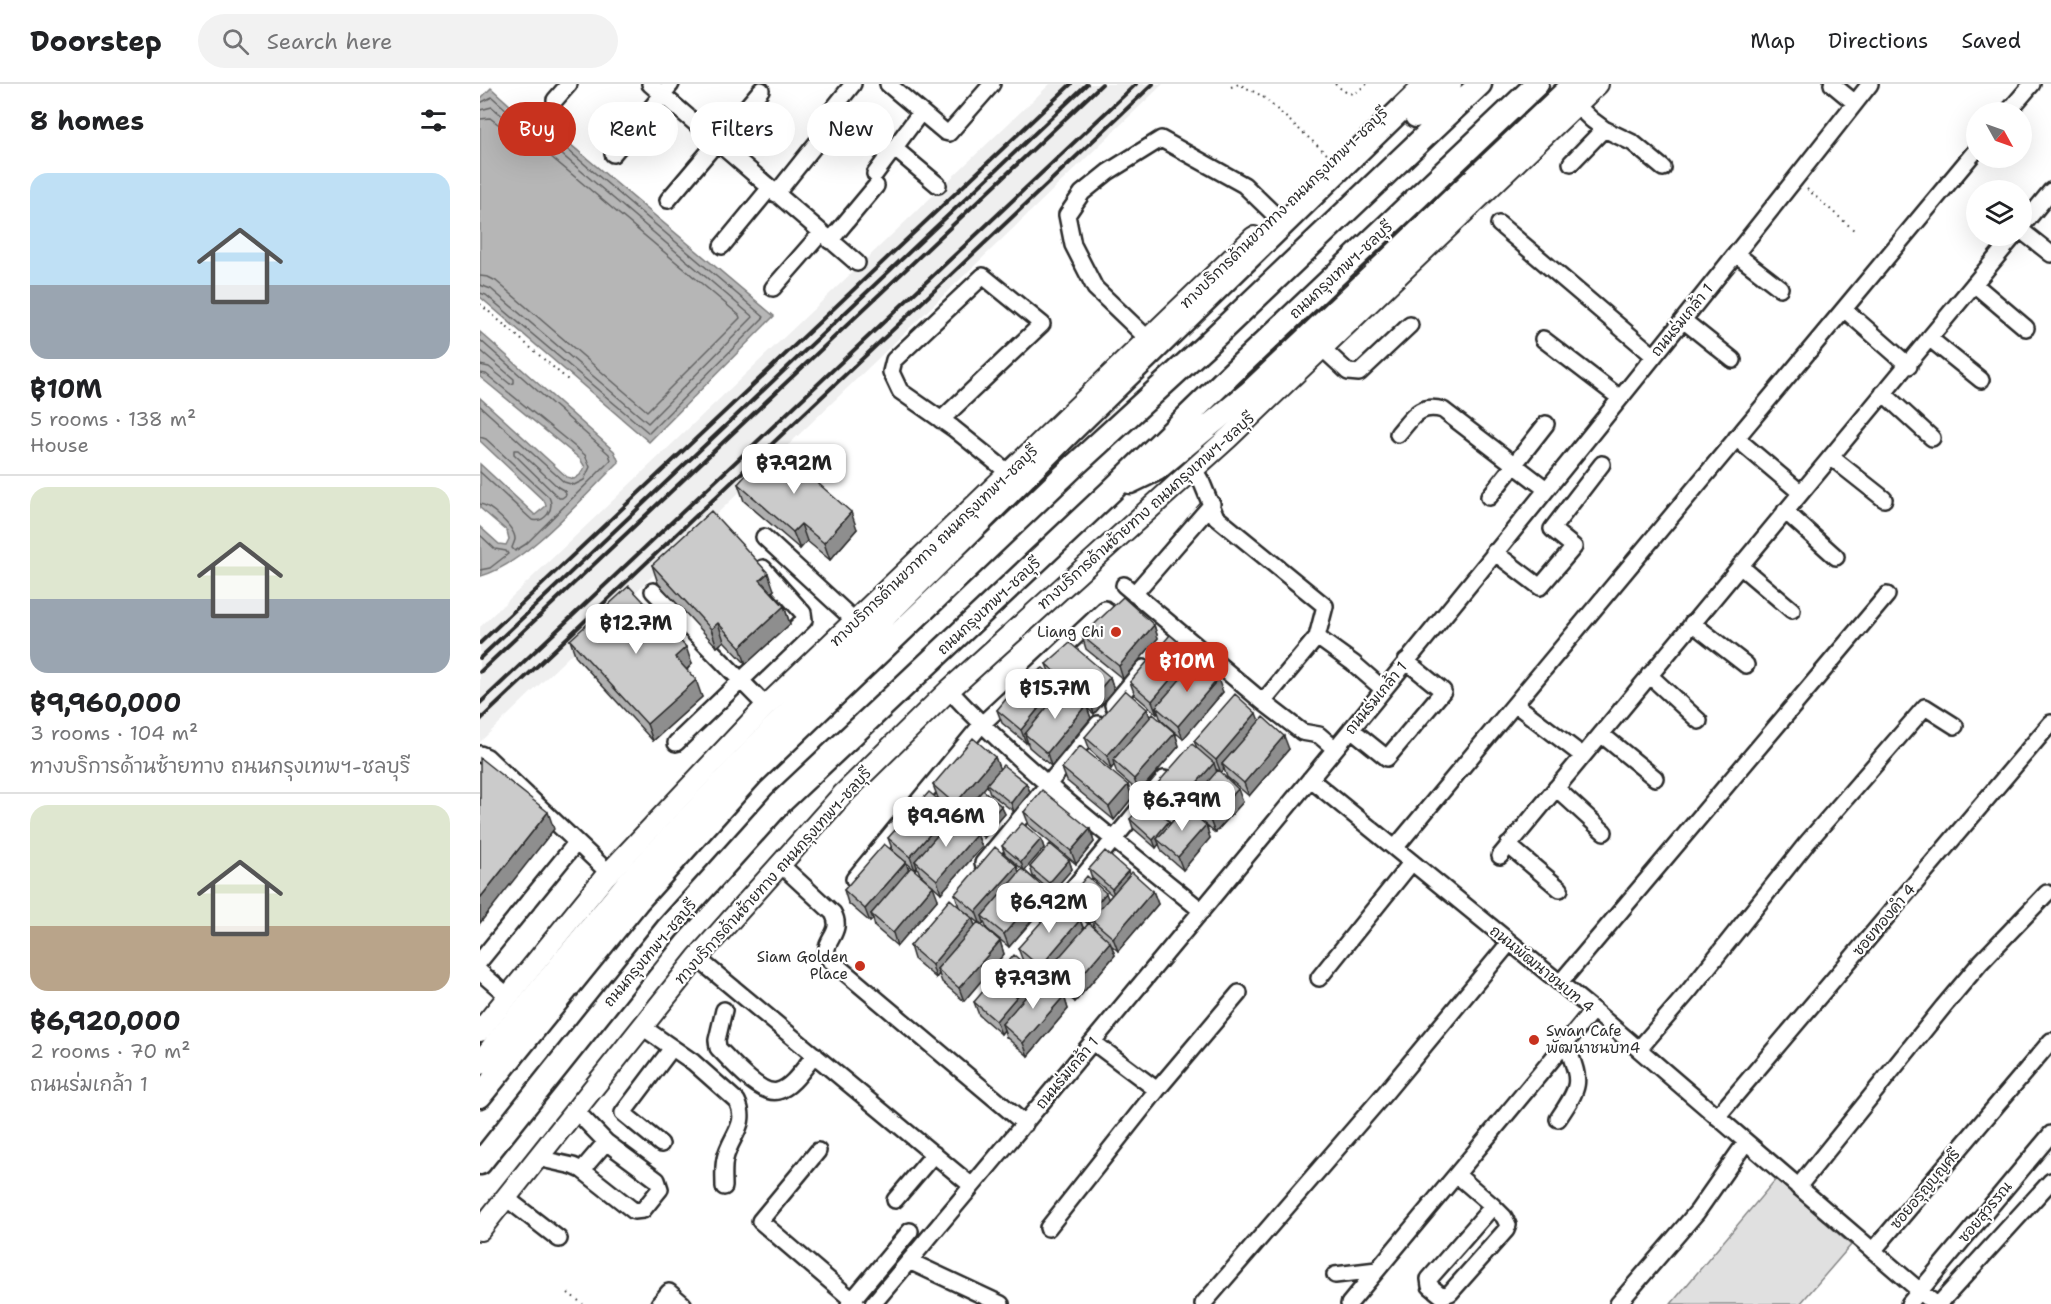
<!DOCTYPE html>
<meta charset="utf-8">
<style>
:root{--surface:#fff;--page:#f2f2f2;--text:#202124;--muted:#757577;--line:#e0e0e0;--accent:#c8321e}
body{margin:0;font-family:"Shantell Sans","Playpen Sans Thai",sans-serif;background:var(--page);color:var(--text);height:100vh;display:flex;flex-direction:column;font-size:22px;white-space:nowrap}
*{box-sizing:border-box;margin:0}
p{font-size:20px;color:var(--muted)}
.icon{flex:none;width:33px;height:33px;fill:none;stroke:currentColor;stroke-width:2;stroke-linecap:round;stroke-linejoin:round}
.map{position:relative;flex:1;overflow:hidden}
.sheet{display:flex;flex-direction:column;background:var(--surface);width:480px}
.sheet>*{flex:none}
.guide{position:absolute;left:18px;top:18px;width:570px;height:54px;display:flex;gap:12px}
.needle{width:39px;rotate:130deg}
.buttons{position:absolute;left:1486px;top:18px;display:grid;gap:12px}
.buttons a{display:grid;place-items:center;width:66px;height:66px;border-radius:50%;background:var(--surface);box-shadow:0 6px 24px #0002;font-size:30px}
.price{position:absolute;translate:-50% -51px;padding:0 14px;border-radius:12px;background:#fff;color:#222;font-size:20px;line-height:39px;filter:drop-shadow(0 2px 3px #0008)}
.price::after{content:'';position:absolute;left:50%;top:36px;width:18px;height:14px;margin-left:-9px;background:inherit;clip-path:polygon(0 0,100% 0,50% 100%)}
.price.on{background:var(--accent);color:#fff}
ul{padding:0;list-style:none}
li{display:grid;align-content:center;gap:12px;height:318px;padding:0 30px}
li+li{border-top:2px solid var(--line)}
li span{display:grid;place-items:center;height:186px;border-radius:18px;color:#555}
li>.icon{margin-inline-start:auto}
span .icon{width:108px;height:108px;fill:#fffc;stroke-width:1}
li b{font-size:26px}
h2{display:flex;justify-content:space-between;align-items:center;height:72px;padding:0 30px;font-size:26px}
.tag{padding:0 21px;border-radius:27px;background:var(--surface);box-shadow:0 6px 24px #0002;font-size:21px;line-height:54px}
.tag.on{background:var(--accent);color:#fff}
header{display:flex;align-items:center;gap:36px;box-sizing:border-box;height:84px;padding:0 30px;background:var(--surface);border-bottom:2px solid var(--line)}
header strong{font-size:28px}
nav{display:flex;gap:33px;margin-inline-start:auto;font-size:21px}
.search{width:420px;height:54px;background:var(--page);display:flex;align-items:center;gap:15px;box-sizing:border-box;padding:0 21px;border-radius:33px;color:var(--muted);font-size:22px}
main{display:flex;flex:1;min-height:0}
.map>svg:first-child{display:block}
.built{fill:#efefef}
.green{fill:#e0e0e0;stroke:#868686;stroke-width:1.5}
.water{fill:#b6b6b6;stroke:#7e7e7e;stroke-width:1.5}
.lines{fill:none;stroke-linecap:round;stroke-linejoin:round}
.shore{stroke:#636363;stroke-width:1.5}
.minor-casing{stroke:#2b2b2b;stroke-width:20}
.major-casing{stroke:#2b2b2b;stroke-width:24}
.highway-casing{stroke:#2b2b2b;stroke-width:27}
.path{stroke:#2b2b2b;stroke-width:2;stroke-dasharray:1.5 4.5;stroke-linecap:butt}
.minor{stroke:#fff;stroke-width:15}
.major{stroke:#fff;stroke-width:20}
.highway{stroke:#fff;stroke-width:22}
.rail{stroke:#2b2b2b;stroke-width:4}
.wall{fill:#afafaf;stroke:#2b2b2b;stroke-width:1.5;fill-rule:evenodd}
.shaded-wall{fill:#8e8e8e;stroke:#2b2b2b;stroke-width:1.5}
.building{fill:#cbcbcb;stroke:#2b2b2b;stroke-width:1.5}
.poi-dot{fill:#c8321e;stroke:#fff;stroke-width:2}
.labels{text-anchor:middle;stroke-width:4.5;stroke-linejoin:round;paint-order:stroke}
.street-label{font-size:15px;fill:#2b2b2b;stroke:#fff}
.poi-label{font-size:15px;fill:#2b2b2b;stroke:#fff;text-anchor:end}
</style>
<header>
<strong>Doorstep</strong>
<div class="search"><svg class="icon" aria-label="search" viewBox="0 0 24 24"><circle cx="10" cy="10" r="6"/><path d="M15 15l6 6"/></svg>Search here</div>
<nav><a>Map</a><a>Directions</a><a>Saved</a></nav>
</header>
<main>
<section class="sheet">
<h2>8 homes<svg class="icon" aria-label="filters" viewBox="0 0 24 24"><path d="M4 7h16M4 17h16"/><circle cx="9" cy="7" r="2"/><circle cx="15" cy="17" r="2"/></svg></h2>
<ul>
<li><span style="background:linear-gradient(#bfe0f5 60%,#9aa5b1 0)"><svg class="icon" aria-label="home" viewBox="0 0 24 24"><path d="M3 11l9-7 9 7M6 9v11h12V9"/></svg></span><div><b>฿10M</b><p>5 rooms · 138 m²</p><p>House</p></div></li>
<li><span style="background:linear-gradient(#dfe7d0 60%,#9aa5b1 0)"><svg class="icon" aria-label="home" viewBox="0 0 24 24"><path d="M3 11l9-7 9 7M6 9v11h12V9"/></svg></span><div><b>฿9,960,000</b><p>3 rooms · 104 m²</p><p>ทางบริการด้านซ้ายทาง ถนนกรุงเทพฯ-ชลบุรี</p></div></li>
<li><span style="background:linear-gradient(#dfe7d0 65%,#b9a48a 0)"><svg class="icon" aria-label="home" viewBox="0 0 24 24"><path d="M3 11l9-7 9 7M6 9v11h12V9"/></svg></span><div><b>฿6,920,000</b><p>2 rooms · 70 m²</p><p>ถนนร่มเกล้า 1</p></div></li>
</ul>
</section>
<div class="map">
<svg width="1571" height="1220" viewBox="0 0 1571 1220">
<rect width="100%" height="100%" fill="#fff"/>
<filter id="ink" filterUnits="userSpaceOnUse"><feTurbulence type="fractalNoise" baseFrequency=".0167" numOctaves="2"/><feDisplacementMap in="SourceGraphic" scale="12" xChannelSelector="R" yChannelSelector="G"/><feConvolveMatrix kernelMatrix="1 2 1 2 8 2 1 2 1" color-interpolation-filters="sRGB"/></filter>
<g filter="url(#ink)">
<path class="built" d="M570,0H683L0,658V543Z"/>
<path class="green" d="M1296,1095L1371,1161L1320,1220H1191Z"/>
<path class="water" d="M11,4L32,23L40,18L294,232L169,358L0,213V15Z
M0,248L134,367L139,378C105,411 45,481 1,492L0,443L19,460L26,461L29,455L27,447L0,424V380L55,431L66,422L65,418L0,357V314L87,393L94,395L100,391L105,383L100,375L0,293Z"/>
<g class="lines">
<path class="shore" d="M0,19L12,13L29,28L41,26L284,233L169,349L6,211L0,209
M0,26L12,23L26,35H40L273,233L168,339L11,205L0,201
M0,35L10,34L22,43L38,45L259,231L260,234L167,327L16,197L8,193L0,192
M0,256L129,370L131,376L46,460L35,467L32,464C32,463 35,457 35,455C35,444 10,421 0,420
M0,266L34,295V299L30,300L9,283L0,281
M0,289L6,290L105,371L110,383L104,396L94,401L84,398L0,322
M0,353L6,355L69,413C75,425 65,439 52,436L0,388
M34,366H38L78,403L85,407L86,411L82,414H79L34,370Z
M0,451L15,465L26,467L28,470L10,484L0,486"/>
<g class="minor-casing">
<path id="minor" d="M170,0L377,179
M408,0L465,48L469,49L512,0
M1352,0L1375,19
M75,16L89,0
M1096,21L1112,36L1124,45L1153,59L1183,84
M1528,28L1552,0
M341,40L373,0
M414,64L458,101
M133,70L191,0
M1091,79L1124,45
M395,90L441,28
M296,110L339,56
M188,116L281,6
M1019,140L1174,272
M1542,142L1571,107
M1542,147L1571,170
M350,157L396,102
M242,162L289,105
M1256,170L1300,204
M1494,200L1546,244
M293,204L341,149
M1364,225L1497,65
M1203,236L1253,276
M1449,254L1501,296
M668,255L615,204L593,161L587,131L602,109L628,88L681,55L764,101L796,132
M1063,255L1140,314
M842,264L868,288L879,289L930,241
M1403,309L1452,354
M461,336L562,240L503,192L414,276L411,288L420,307L473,344L529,389
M918,350C932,334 939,319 963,326L1066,405
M1256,354L1321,409
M1351,373L1404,415
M714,385L722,399L736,433L845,522L837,553
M1009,413L1066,340
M1305,427L1356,473
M284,453L375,537
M1014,468L1060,503L1094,463L1072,445L1122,380
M1260,482L1312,526
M644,501L783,618L822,648L839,651L854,664
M173,507L286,622
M654,510L732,420
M1212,539L1266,581
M1169,591L1219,637
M469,606C545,688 635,756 722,827
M783,618L837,553L873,579L903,605
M1035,620L1103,672
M633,621L664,584
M871,645L907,674L963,607L926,577
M1121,650L1175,694
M196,659L324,536L323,529L283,484
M0,670L7,673L130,790
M830,695L1113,926L1455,1220
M1076,704L1124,748
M1028,761L1080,805
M915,764L1364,225L1429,282
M1020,772L1534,152
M503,779L618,640
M300,780L353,829C365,850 339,858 349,875L545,1040
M374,795L501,641L625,525
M569,833L684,695
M217,874L492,1102
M0,877L96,759
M0,888L28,912
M839,894L932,778
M1080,899L1407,511
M244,926L237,956L238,964C250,976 280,1012 298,1007C313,1003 325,982 335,971
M161,942L213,978L257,1017C269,1041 250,1052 245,1075C243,1083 244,1094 244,1103
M613,958L677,1006
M1159,965L1209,907L1326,760L1445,623L1475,642
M1237,1033L1571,639
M1078,1035C1103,998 1100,999 1086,958
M181,1060L143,1029L192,964
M338,1067L280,1137L377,1220
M57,1074L93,1082L102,1086L154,1127L163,1126L180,1105L177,1096L126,1058L95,1026
M102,1086L126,1058
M977,1091L1013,1122
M1318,1103L1463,923L1501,878L1567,809
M26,1114L79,1155
M415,1116L454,1070
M1013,1122L1024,1133L1028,1141L1026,1146L970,1209L962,1212L950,1202L949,1195Z
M568,1144L677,1006L759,909
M1393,1167L1571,957
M429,1177L521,1220
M855,1191L897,1186
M179,1220L189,1208L203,1220
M369,1220L430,1147
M393,1220C731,818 1066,413 1390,0
M723,1220L906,1008L1030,858
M869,1220L1113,926
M1138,1220L1217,1128L1266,1058
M1429,1220L1571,1050
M1459,1220L1571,1097"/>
</g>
<g class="major-casing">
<path id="major" d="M0,947L124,794L286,622L774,153
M0,1146L217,874L363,710L469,606L748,354L1118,0"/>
</g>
<g class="highway-casing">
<path id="highway" d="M936,32L970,0
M650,398L677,385L770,308L1094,0
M0,979L150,796L302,635L589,349L947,0
M0,1012L157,818L272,690L594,382L724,263L1000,0
M0,1079L187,845L301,718L630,408L752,289L1057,0"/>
</g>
<path class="path" d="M855,0C871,13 871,12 887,0
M751,3L759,0L782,12L849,72
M1327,105L1374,146
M0,220L88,296
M88,1209L103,1220"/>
<use href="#minor" class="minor"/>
<use href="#major" class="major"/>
<use href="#highway" class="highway"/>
<path class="rail" d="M0,559L591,0
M0,574L607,0
M0,588L622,0
M0,619L656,0
M0,636L673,0"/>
</g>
<path class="wall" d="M258,400L377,445L350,476L327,457L320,465L264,417Z
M172,481L294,506L291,509L304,522L310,540L266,580L244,557L237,563L178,499Z
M674,541L678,554L643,595L606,565L602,552Z
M90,556L212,580L207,586L222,613L173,657L96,573Z
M715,578L743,608L703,655L681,636L678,628L677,630L655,611L650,598Z
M566,580L630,593L634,606L614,630L607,624L611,634L571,682L549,663L547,657L546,659L522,639L517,626L570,590Z
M670,633L695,649L699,662L659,708L637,689L634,681L631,685L610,666L605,653Z
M779,637L809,665L769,712L747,693L744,685L741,689L736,685L737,687L763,718L735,749L714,731L711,723L709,726L726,741L730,754L703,786L682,768L679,760L676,764L653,744L650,735L689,737L690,740L694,735L676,720L671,707L717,664L714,657Z
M515,673L519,685L546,699L550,708L534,728L510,709L507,701L503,706L521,722L525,730L504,754L486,738L483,729L480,733L458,714L453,701Z
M582,684L648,701L652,714L634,736L587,697Z
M544,728L610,745L614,758L596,780L549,741Z
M473,733L497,750L502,763L461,809L440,790L437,783L435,786L413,767L408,754Z
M561,755L564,764L544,786L564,804L569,817L529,863L507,845L504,838L501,841L520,857L524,870L484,917L462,898L459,890L456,894L434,875L430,862L492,834L495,842L498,838L479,823L475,810L539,789L542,785L525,770L522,762Z
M589,776L592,785L572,808L553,792L550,783Z
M426,778L429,786L458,815L417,862L395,843L393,835L390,838L368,819L364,806Z
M609,785L648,787L649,791L673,807L678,820L638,867L631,861L635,871L595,918L573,899L570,890L565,896L584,912L588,925L548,972L526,953L524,946L521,950L499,931L494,918L556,890L559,897L562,894L543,877L538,864L600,836L604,845L608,840L591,824L587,816L628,815L632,811L612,794ZM612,837L615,845L609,840Z"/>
<path class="shaded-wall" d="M371,428L377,445L350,476L344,459Z
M321,440L327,457L320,465L313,448Z
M288,489L294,506L286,513L280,496Z
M304,522L310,540L266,580L260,563Z
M238,539L244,557L237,563L231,545Z
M674,541L678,554L643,595L639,582Z
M206,563L212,580L202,590L195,573Z
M712,570L717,583L676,623L678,628L677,630L672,617Z
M630,593L634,606L614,630L610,617Z
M738,595L743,608L703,655L698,642Z
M216,596L222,613L173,657L167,640Z
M580,598L585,611L545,650L547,657L546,659L541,646Z
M606,621L611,634L571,682L567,669Z
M667,625L672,638L633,676L634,681L631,685L627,672Z
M776,629L781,642L742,680L744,685L741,689L736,676Z
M695,649L699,662L659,708L654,695Z
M804,652L809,665L769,712L764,699Z
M515,673L520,686L480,733L475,720Z
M734,679L738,692L710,718L711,723L698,739L693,726Z
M546,699L550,708L534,728L531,719Z
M648,701L652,714L634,736L629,723Z
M758,705L763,718L735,749L730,736Z
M521,722L525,730L504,754L501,745Z
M471,726L475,739L435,777L437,783L435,786L430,773Z
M68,728L74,745L0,839V814Z
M689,737L692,745L677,755L679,760L676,764L673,756Z
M726,741L730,754L703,786L698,773Z
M610,745L614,758L596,780L591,767Z
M497,750L502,763L461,809L457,796Z
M561,755L564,764L544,787L541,778Z
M589,776L592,785L572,808L569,799Z
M426,778L430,791L391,830L393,835L390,838L385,825Z
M537,782L541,795L502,832L504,838L501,841L496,828Z
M648,787L651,795L635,814L632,805Z
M453,802L458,815L417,862L413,849Z
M564,804L569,817L529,863L524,850Z
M673,807L678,820L638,867L633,854Z
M626,809L629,817L611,835L612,837L609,840L606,832Z
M492,834L497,847L457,885L459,890L456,894L452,881Z
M600,836L605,849L568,886L570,890L565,896L560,883Z
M520,857L524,870L484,917L479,904Z
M630,858L635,871L595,918L590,905Z
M556,890L561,903L522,940L524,946L521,950L516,937Z
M584,912L588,925L548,972L543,959Z"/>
<path class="building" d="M293,360L371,428L344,459L321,440L313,448L258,400Z
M231,427L288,489L280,496L304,522L260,563L238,539L231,545L172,481Z
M149,502L206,563L195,573L216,596L167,640L90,556Z
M643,513L674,541L639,582L602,552Z
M690,551L712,570L672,617L650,598Z
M590,559L630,593L610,617L566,580Z
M717,576L738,595L698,642L676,623Z
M563,584L580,598L541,646L517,626L540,598Z
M584,603L606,621L567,669L545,650Z
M645,606L667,625L627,672L605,653Z
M755,610L776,629L736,676L714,657Z
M673,630L695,649L654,695L633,676Z
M783,633L804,652L764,699L742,680Z
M493,654L515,673L475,720L453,701Z
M712,660L734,679L693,726L671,707Z
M600,662L648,701L629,723L582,684Z
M0,674L68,728L0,814Z
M523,681L546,699L531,719L507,700Z
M738,686L758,705L730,736L710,718Z
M503,706L521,722L501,745L483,729Z
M562,706L610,745L591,767L544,728Z
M449,708L471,726L430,773L408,754Z
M666,717L689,737L673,756L650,735Z
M705,723L726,741L698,773L677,755Z
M475,731L497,750L457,796L435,777Z
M542,739L561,755L541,778L522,762Z
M404,760L426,778L385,825L364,806Z
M570,760L589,776L569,799L550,783Z
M515,763L537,782L496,828L475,810Z
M625,767L648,787L632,805L609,785Z
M431,783L453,802L413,849L391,830Z
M542,785L564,804L524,850L502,832Z
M652,788L673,807L633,854L611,835Z
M607,792L626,809L606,832L587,816Z
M470,815L492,834L452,881L430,862Z
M579,818L600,836L560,883L538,864Z
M498,838L520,857L479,904L457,885Z
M609,839L630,858L590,905L568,886Z
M534,871L556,890L516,937L494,918Z
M562,894L584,912L543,959L522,940Z"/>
</g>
<g class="poi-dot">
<circle cx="636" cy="548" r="6"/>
<circle cx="380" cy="882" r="6"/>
<circle cx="1054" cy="956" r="6"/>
</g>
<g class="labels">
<g class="street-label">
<text transform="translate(804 124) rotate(-44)" y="5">ทางบริการด้านขวาทาง ถนนกรุงเทพฯ-ชลบุรี</text>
<text transform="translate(861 186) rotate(-43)" y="5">ถนนกรุงเทพฯ-ชลบุรี</text>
<text transform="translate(1202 236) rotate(-51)" y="5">ถนนร่มเกล้า 1</text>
<text transform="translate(666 427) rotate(-42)" y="5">ทางบริการด้านซ้ายทาง ถนนกรุงเทพฯ-ชลบุรี</text>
<text transform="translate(454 462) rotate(-44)" y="5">ทางบริการด้านขวาทาง ถนนกรุงเทพฯ-ชลบุรี</text>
<text transform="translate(509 522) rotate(-43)" y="5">ถนนกรุงเทพฯ-ชลบุรี</text>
<text transform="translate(896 614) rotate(-51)" y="5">ถนนร่มเกล้า 1</text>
<text transform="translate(293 792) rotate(-48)" y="5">ทางบริการด้านซ้ายทาง ถนนกรุงเทพฯ-ชลบุรี</text>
<text transform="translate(1404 836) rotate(-50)" y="5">ซอยทองคำ 4</text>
<text transform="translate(170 869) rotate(-50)" y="5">ถนนกรุงเทพฯ-ชลบุรี</text>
<text transform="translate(1062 885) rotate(39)" y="5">ถนนพัฒนาชนบท 4</text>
<text transform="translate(587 989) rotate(-50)" y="5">ถนนร่มเกล้า 1</text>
<text transform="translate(1445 1105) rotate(-50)" y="5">ซอยอรุญบุญศรี</text>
<text transform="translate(1505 1128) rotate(-50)" y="5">ซอยสุวรรณ</text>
</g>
<g class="poi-label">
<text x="624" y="553">Liang Chi</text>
<text x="368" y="878">Siam Golden<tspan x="368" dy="17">Place</tspan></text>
<text x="1066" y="952" text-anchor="start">Swan Cafe<tspan x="1066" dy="17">พัฒนาชนบท4</tspan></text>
</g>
</g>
</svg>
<div class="buttons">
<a><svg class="needle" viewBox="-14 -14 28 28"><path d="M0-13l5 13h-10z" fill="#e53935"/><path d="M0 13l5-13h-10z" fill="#757577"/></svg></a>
<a><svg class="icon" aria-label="layers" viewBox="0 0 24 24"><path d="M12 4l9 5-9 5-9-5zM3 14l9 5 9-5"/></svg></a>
</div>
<b class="price" style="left:314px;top:411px">฿7.92M</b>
<b class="price" style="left:156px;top:571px">฿12.7M</b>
<b class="price on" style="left:707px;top:609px">฿10M</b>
<b class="price" style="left:575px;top:636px">฿15.7M</b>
<b class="price" style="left:702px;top:748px">฿6.79M</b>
<b class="price" style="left:466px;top:764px">฿9.96M</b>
<b class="price" style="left:569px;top:850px">฿6.92M</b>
<b class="price" style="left:553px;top:926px">฿7.93M</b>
<div class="guide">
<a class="tag on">Buy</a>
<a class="tag">Rent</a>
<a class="tag">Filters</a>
<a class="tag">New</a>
</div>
</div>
</main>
